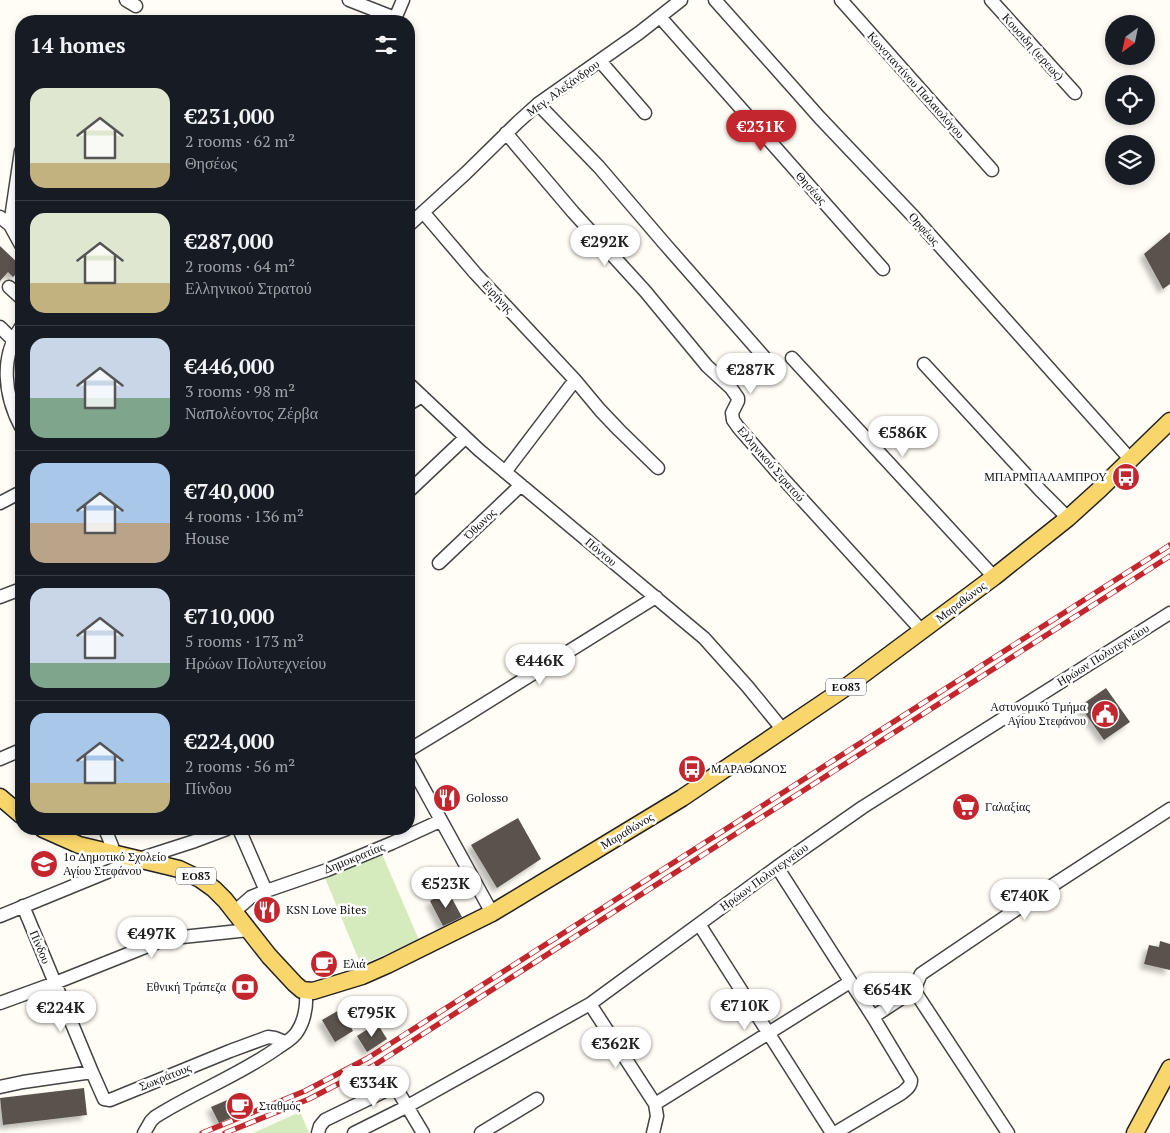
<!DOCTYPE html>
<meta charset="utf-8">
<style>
:root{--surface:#171b24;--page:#242831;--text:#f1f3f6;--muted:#9ea1a6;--line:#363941;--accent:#c4262e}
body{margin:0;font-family:"PT Serif",serif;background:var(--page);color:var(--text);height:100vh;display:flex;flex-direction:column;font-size:19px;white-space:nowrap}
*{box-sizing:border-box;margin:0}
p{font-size:16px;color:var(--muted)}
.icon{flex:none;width:28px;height:28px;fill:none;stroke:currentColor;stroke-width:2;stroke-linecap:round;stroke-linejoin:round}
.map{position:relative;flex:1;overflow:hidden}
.details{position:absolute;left:15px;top:15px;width:400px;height:820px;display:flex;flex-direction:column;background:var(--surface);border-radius:20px;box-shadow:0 2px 8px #0003}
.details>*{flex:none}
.needle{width:32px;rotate:213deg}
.tools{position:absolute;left:1105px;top:15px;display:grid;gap:10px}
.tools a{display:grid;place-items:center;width:50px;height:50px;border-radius:50%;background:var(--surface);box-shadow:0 2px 8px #0003;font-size:25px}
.price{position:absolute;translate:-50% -42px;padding:0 11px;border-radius:18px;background:#fff;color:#222;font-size:16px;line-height:32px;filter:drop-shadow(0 1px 2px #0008)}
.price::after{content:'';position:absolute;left:50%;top:30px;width:15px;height:11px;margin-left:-8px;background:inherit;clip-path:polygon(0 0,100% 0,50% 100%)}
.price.current{background:var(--accent);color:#fff}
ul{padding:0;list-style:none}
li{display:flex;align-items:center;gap:15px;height:125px;padding:0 15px}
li+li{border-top:1px solid var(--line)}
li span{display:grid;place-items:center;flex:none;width:140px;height:100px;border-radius:15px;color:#555}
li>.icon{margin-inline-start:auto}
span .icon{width:60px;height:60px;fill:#fffc;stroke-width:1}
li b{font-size:21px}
h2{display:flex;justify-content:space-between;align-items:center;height:60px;padding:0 15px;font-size:21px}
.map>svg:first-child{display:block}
.green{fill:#d5ebbd}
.plaza{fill:#f1ede2}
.building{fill:#5a524d;filter:url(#shadow)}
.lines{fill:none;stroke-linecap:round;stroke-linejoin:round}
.minor-casing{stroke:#444;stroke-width:15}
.major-casing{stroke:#222;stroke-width:19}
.minor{stroke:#fff;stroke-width:12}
.major{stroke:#f9d66b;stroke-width:16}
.rail-casing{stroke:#c4262e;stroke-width:5.5}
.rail{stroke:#fff;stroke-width:4;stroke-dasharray:11;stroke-linecap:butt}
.labels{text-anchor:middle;stroke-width:5;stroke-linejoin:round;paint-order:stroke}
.shield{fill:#fff;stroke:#585858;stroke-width:1}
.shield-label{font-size:11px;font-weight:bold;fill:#111}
.street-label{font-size:12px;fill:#111;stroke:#fff}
.poi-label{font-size:12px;fill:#111;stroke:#fff;text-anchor:start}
</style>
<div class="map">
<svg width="1170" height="1133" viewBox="0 0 1170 1133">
<defs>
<filter id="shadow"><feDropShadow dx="-4.5" dy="4.5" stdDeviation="2.5" flood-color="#0004"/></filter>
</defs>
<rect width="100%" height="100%" fill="#fffdf5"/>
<path class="green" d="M382,854L419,940L361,965L325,878Z
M300,1112L309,1133H253Z"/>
<path class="plaza" d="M67,829H99L101,833L99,838L95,839L81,835Z"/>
<path class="building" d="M1170,232V284L1163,289L1144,254Z
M0,246L21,266V269L13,277L8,272L0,281Z
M1106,688L1130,722L1104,740L1080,706Z
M518,818L541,859L497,888L471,845Z
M448,891L462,917L443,926L430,901Z
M1160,941L1170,944V970L1144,964L1149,945L1159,947Z
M341,1009L353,1031L335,1042L322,1020Z
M377,1023L387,1039L367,1052L357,1036Z
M84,1088L87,1115L3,1125L0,1098Z
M241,1094L248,1110L219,1123L211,1107Z"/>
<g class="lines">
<g class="minor-casing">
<path id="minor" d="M126,0L136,6
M349,0L395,18
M715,0L820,118L914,217L1131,460
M841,0L992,170
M991,0L1075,93
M660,17L883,269
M394,21L403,0
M600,61L645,113
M538,104L599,167L664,243L772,366
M506,133L573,212L645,291L707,366L731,388L738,398V401L732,413L733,420L738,427L778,473L922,631
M21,151L10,225L21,222
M423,212L475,273L575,380L600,410L619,430L658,468
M0,217L10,225L21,245
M409,225L466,173L518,122L538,104L639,33L681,0
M9,287L21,298
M0,327L12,339
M21,327C0,357 4,395 21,427
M792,358L994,577
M924,364L1040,490L1068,518
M409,384L479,450L704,638L747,686L783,730
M409,404L422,396
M505,472L575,380
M409,491L465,438
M0,503L21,492
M439,563L521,485
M0,597L21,589
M409,750L465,716L656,597
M0,759L21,750
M409,762L492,913
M105,829L112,846V852
M777,867L873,1017L911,1080C911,1086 907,1089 902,1093L835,1133
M266,891L327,870L392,843L440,821
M23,906L92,1072
M234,912L251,897L266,891L239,829
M0,916L139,859L195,841L227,829
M699,924L832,1133
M914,990L1008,1133
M0,1003L55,983L163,940L182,937L249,930
M590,1004L655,1104L657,1116L653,1133
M873,1017L914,990L921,974L1036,896L1170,809
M0,1087L23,1082L92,1072L104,1099L110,1100L230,1051L268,1037L275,1038L285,1042
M655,1104L850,982
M144,1133L151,1121L155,1117C194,1092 238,1076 276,1049C283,1044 293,1039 297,1032C305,1020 307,1005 306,991
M318,1133L320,1126L325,1120L395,1086L423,1133
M354,1133L406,1107L590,1004L777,867L863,807L1170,613
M481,1133L537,1099"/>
</g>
<g class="major-casing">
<path id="major" d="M0,797L21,815
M43,829L79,845L179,869L200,879L214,889L225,900L269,956L295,984L302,990L313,991L362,976L387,965L492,913L682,798L842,690L994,577L1068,518L1100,489L1170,421
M1135,1133L1170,1068"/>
</g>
<use href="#minor" class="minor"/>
<use href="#major" class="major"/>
<g class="rail-casing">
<path id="rail" d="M202,1133L305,1091L368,1058L1170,545
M225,1133L309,1099L373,1066L1170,556"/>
</g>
<use href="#rail" class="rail"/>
</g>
<defs>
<g id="bus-disc" transform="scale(1.4375)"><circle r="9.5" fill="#c4262e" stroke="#fff"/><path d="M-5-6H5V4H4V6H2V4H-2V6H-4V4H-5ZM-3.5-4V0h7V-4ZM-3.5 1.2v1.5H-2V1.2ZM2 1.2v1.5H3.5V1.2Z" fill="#fff"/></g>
<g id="civic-disc" transform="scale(1.4375)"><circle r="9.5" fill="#c4262e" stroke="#fff"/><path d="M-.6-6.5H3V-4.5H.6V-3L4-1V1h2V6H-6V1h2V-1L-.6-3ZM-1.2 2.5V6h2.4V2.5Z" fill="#fff"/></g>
<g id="restaurant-disc" transform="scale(1.4375)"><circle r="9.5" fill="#c4262e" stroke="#fff"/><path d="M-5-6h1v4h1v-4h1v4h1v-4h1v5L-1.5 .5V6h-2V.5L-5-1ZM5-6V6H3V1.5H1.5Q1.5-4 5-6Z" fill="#fff"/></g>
<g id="supermarket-disc" transform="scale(1.4375)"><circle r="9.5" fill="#c4262e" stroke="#fff"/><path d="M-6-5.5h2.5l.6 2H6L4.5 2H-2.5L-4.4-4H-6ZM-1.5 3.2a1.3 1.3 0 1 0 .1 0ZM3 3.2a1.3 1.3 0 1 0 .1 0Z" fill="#fff"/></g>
<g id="school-disc" transform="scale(1.4375)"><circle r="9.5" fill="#c4262e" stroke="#fff"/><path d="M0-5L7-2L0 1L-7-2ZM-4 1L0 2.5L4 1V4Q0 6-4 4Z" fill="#fff"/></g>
<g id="cafe-disc" transform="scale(1.4375)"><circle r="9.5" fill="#c4262e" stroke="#fff"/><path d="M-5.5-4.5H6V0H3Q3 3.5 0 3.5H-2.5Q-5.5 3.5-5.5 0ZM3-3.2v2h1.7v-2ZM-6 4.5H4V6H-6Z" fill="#fff"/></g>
<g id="bank-disc" transform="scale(1.4375)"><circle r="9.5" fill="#c4262e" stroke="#fff"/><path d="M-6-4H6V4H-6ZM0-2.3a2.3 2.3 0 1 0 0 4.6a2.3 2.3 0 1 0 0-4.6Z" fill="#fff"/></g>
</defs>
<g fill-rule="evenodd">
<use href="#bus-disc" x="1126" y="477"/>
<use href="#civic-disc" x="1105" y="714"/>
<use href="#bus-disc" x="692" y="769"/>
<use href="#restaurant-disc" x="447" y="798"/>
<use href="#supermarket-disc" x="966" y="807"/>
<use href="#school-disc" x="44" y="864"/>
<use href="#restaurant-disc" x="267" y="910"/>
<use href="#cafe-disc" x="324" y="964"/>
<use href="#bank-disc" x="245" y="987"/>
<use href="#cafe-disc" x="240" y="1106"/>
</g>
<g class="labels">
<g class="shield">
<rect x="826" y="678.5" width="40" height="17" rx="4"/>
<rect x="176" y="867.5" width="40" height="17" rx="4"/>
</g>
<g class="shield-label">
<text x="846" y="691">ΕΟ83</text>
<text x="196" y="880">ΕΟ83</text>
</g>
<g class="street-label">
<text transform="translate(1033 47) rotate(48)" y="4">Κουσιδη (ιερεως)</text>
<text transform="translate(916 85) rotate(48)" y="4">Κωνσταντίνου Παλαιολόγου</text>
<text transform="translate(563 88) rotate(-36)" y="4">Μεγ. Αλεξάνδρου</text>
<text transform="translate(811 188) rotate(48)" y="4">Θησέως</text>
<text transform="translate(924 229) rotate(48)" y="4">Ορφέως</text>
<text transform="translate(498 297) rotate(47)" y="4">Ειρήνης</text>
<text transform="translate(771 464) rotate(49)" y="4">Ελληνικού Στρατού</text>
<text transform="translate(480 524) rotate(-44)" y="4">Όθωνος</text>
<text transform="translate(601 552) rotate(40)" y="4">Πόντου</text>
<text transform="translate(961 602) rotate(-37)" y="4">Μαραθώνος</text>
<text transform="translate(1103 655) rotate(-32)" y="4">Ηρώων Πολυτεχνείου</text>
<text transform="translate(627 831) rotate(-31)" y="4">Μαραθώνος</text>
<text transform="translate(354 858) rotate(-22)" y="4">Δημοκρατίας</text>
<text transform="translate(764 877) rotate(-36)" y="4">Ηρώων Πολυτεχνείου</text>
<text transform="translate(40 947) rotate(67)" y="4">Πίνδου</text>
<text transform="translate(165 1077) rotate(-22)" y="4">Σωκράτους</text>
</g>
<g class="poi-label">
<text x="1107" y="481" text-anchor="end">ΜΠΑΡΜΠΑΛΑΜΠΡΟΥ</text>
<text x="1086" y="711" text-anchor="end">Αστυνομικό Τμήμα<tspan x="1086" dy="14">Αγίου Στεφάνου</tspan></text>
<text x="711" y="773">ΜΑΡΑΘΩΝΟΣ</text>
<text x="466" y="802">Golosso</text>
<text x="985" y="811">Γαλαξίας</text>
<text x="63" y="861">1ο Δημοτικό Σχολείο<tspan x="63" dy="14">Αγίου Στεφάνου</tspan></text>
<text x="286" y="914">KSN Love Bites</text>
<text x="343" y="968">Ελιά</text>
<text x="226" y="991" text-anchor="end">Εθνική Τράπεζα</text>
<text x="259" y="1110">Σταθμός</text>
</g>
</g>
</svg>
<div class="tools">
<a><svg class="needle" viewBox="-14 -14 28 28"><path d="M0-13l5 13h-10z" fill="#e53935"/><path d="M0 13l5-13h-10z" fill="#9ea1a6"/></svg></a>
<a><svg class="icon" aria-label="locate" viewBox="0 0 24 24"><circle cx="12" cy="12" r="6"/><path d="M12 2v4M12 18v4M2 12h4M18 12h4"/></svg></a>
<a><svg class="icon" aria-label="layers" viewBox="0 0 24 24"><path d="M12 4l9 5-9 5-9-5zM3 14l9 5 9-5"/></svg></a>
</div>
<b class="price current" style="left:761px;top:152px">€231K</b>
<b class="price" style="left:605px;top:267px">€292K</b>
<b class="price" style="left:751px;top:395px">€287K</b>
<b class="price" style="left:903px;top:458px">€586K</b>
<b class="price" style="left:540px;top:686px">€446K</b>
<b class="price" style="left:446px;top:909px">€523K</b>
<b class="price" style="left:1025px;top:921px">€740K</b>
<b class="price" style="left:152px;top:959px">€497K</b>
<b class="price" style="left:888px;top:1015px">€654K</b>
<b class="price" style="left:745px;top:1031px">€710K</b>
<b class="price" style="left:61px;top:1033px">€224K</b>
<b class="price" style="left:372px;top:1038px">€795K</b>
<b class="price" style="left:616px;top:1069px">€362K</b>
<b class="price" style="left:374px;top:1108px">€334K</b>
<section class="details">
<h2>14 homes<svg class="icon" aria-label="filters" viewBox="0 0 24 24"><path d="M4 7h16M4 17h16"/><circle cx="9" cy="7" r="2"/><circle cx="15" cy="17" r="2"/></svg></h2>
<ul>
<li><span style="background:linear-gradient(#dfe7d0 75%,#c2b280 0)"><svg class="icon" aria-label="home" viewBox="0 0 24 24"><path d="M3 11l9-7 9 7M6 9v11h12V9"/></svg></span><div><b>€231,000</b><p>2 rooms · 62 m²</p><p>Θησέως</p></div></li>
<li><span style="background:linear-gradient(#dfe7d0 70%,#c2b280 0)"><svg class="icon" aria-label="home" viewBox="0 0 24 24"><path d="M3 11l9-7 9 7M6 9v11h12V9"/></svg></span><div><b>€287,000</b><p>2 rooms · 64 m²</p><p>Ελληνικού Στρατού</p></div></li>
<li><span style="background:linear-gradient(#c9d6e8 60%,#7fa58c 0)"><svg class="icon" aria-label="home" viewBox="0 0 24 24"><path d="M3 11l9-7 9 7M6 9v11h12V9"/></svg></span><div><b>€446,000</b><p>3 rooms · 98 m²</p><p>Ναπολέοντος Ζέρβα</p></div></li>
<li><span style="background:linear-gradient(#a9c7e8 60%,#b9a48a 0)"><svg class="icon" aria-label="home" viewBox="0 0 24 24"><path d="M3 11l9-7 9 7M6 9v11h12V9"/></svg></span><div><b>€740,000</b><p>4 rooms · 136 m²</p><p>House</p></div></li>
<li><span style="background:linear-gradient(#c9d6e8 75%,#7fa58c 0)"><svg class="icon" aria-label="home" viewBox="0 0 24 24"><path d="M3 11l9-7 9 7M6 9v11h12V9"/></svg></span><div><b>€710,000</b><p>5 rooms · 173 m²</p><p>Ηρώων Πολυτεχνείου</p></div></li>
<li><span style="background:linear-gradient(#a9c7e8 70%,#c2b280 0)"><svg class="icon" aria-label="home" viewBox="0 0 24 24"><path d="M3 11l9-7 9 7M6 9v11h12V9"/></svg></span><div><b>€224,000</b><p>2 rooms · 56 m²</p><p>Πίνδου</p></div></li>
</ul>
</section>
</div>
